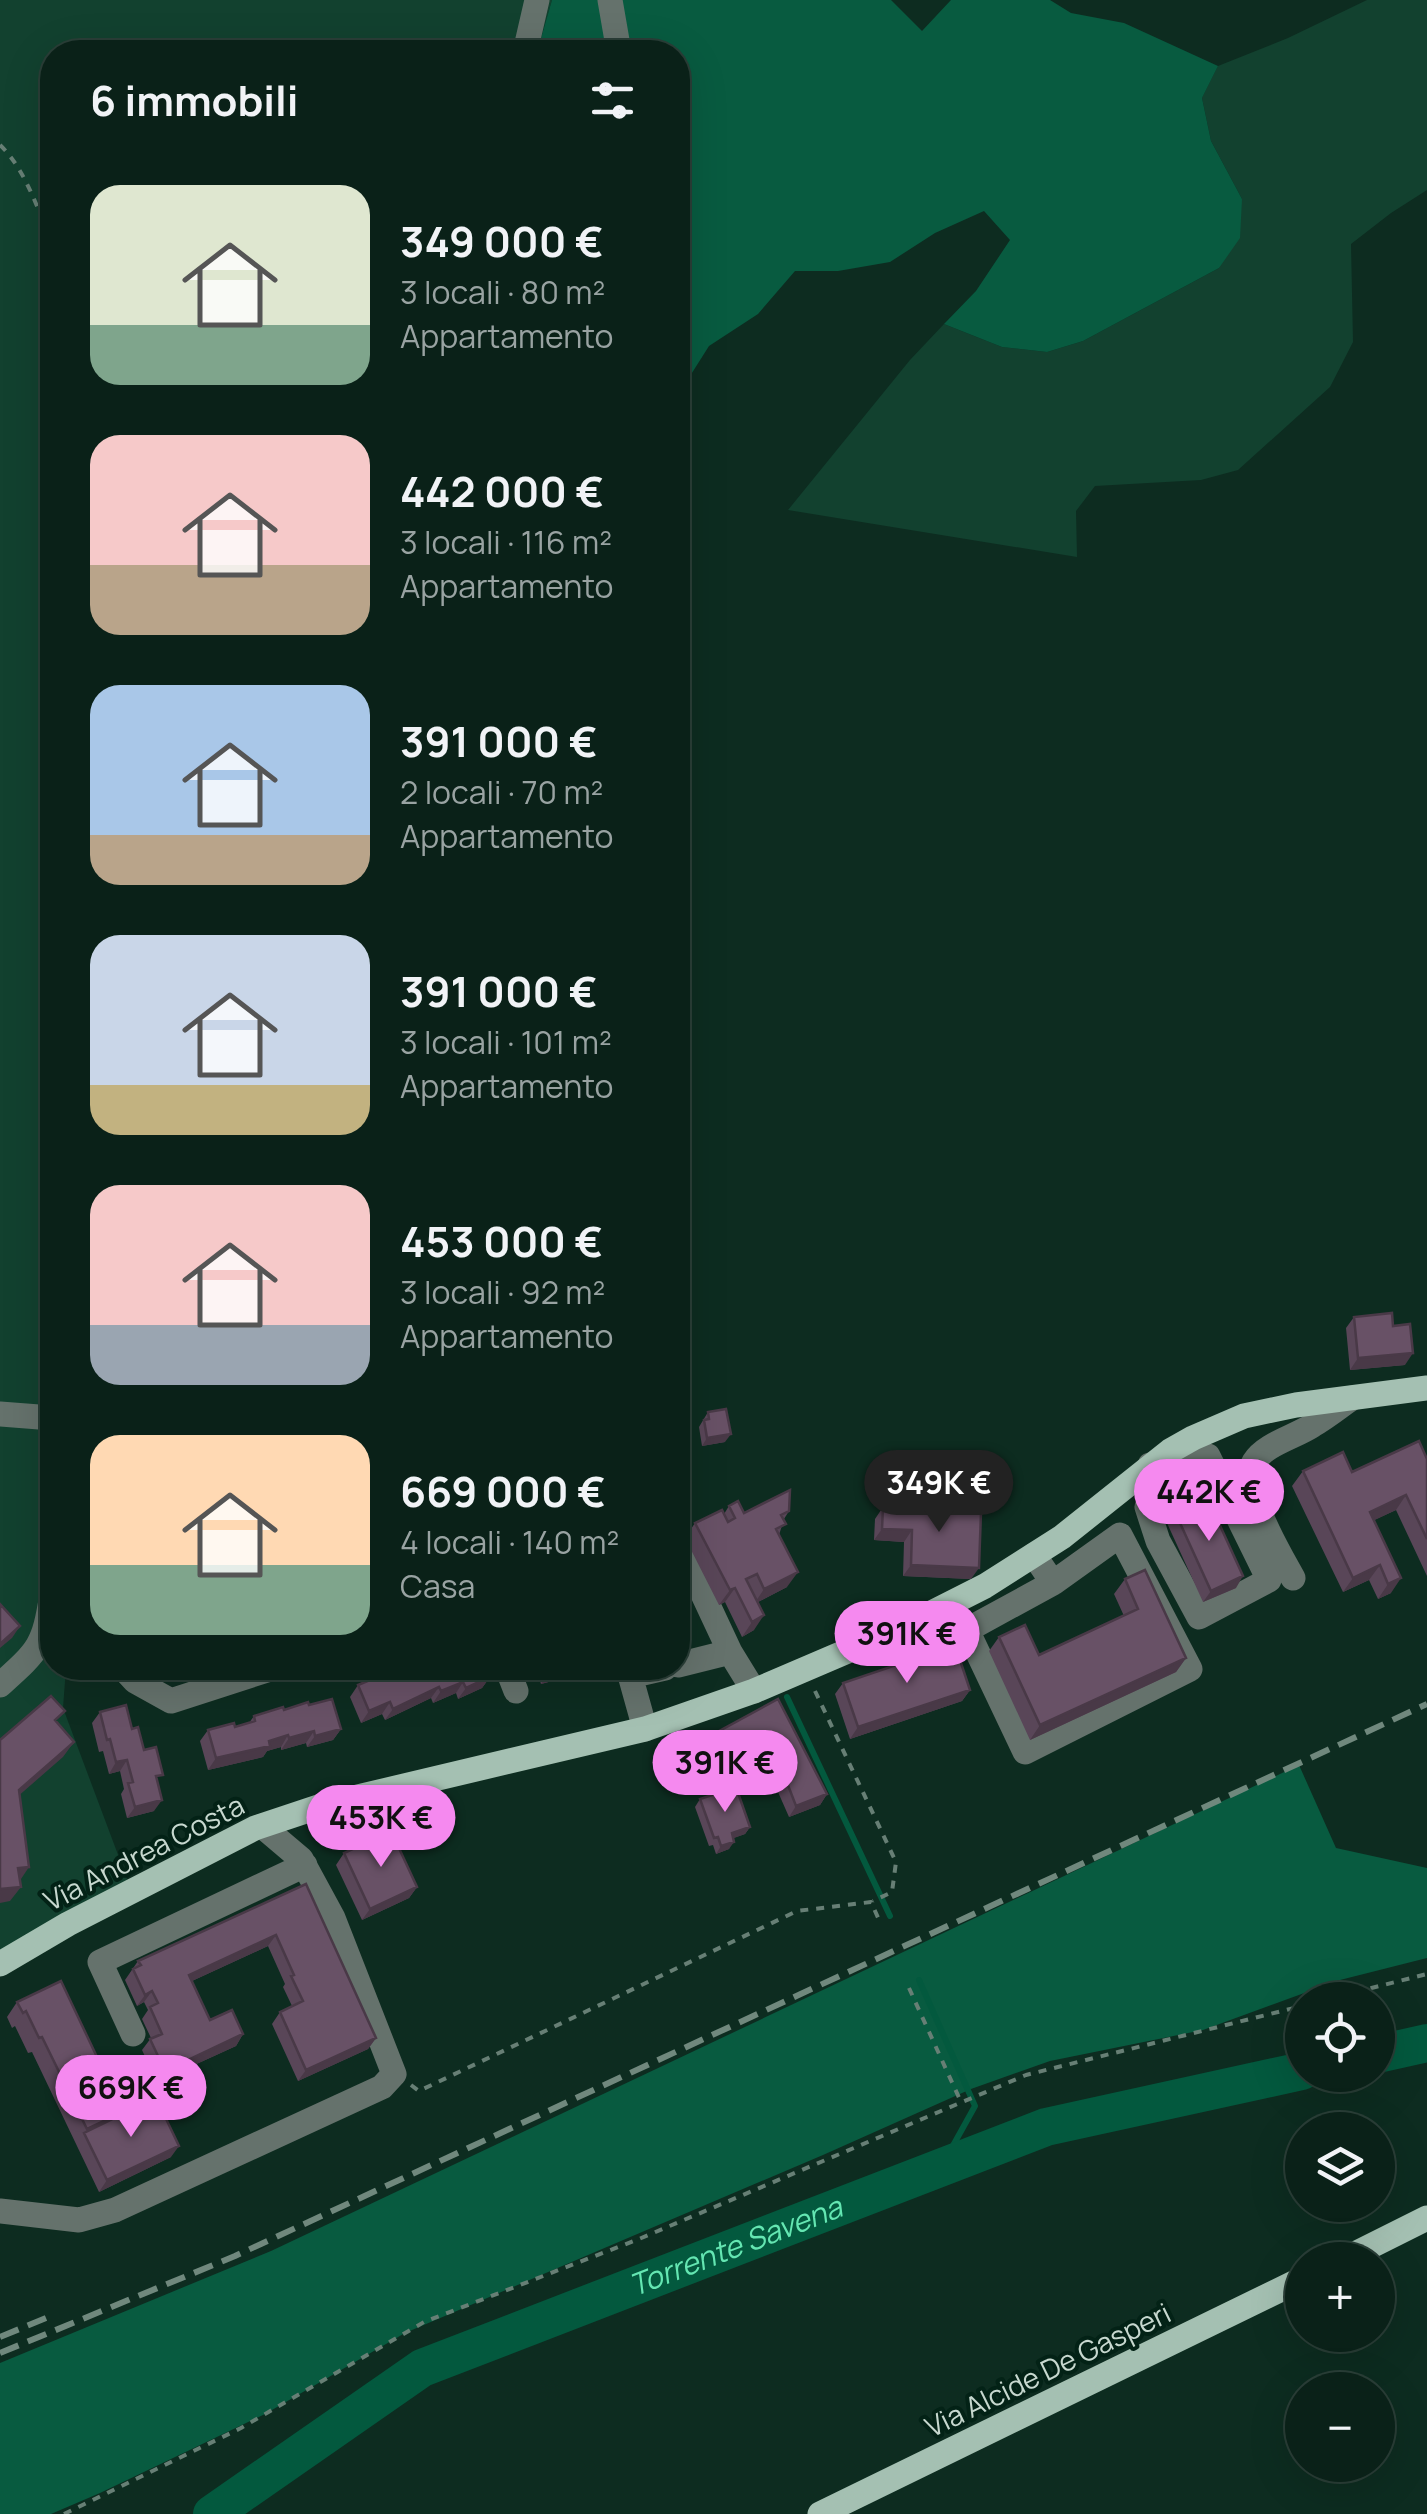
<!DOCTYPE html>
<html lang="it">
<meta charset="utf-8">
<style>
:root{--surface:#0a2118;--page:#132921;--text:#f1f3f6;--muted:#99a3a2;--line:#2a3e37;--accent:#f589ef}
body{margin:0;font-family:Manrope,sans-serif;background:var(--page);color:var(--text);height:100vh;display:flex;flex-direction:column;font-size:38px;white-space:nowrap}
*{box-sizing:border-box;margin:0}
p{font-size:32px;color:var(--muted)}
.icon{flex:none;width:55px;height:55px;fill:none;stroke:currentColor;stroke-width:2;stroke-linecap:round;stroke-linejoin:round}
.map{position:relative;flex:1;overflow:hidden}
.panel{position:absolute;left:40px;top:40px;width:650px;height:1640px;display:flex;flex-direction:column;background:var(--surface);border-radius:40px;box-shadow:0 10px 40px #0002,0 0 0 2px var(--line)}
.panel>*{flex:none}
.controls{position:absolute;left:1285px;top:1982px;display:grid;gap:20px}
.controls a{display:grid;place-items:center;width:110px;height:110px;border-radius:50%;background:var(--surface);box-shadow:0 10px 40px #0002,0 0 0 2px var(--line);font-size:50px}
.price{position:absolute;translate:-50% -85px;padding:0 22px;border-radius:35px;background:var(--accent);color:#111;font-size:32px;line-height:65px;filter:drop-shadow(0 2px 5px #0008)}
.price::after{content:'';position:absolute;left:50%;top:60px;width:30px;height:22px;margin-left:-15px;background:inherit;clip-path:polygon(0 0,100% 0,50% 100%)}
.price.selected{background:#222;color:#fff}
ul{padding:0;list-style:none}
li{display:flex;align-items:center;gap:30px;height:250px;padding:0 50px}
li span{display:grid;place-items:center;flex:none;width:280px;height:200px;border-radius:30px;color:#555}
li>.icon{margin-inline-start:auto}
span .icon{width:120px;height:120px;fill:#fffc;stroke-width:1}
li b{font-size:42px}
h2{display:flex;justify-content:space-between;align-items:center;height:120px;padding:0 50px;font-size:42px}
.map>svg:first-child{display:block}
.green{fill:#12412f}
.forest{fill:#085b40}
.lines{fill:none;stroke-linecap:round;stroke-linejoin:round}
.stream{stroke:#03593e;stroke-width:6}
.river{stroke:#03593e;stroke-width:38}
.path{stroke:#677f75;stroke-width:4;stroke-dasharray:8 8;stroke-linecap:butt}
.minor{stroke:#65726c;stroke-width:25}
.major{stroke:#a4c0b2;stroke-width:25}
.rail{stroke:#70887d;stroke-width:6;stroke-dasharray:20 10;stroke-linecap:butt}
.wall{fill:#594658}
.shaded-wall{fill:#493947}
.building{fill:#685166;stroke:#493947;stroke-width:2.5}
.labels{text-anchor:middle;stroke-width:8;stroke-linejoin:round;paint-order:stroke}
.street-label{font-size:28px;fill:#c7d8cf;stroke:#032216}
.water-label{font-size:30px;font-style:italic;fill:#64e6b2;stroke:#032216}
</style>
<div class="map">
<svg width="1427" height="2514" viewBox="0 0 1427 2514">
<rect width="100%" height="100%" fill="#0d2c20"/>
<path class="green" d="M0,0H552L537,52H52V1668H66L63,1708L129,1884L0,1963Z
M1367,0H1427V190L1391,213L1351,244L1353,342L1330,387L1238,470L1201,480L1095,486L1076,511L1077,557L788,510L910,360L944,324L1002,347L1047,352L1083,341L1219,268L1242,199L1211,141L1202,98L1218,66L1288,38Z"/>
<path class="forest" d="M552,0H891L922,31L951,0H1050L1071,13L1124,23L1218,66L1202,98L1211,141L1242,199L1240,238L1219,268L1083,341L1047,352L1002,347L944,324L976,291L1010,240L984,211L935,233L890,262L838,271H795L758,314L709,346L678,395V52H537Z
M1299,1765L1336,1848L1427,1868V1958L1340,1980L1203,2030L1050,2061L971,2089L823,2155L405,2333L265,2414L100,2493L51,2514H0V2363L271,2251Z"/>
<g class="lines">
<path class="stream" d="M787,1697L890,1916
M919,1980L975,2106L940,2169"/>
<g class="river">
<path d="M1378,2054L1427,2043"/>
<path id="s1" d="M212,2514L422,2368L1046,2127L1302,2071"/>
</g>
<path class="path" d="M0,145C26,170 37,209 52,241
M815,1691L896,1862L892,1892L873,1901
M909,1988L961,2102
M1324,2000L1427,1974
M411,2085L419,2091L797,1911L871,1902L880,1922
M64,2514L241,2428L424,2322L639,2239L1026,2075L1302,2006"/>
<path class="minor" d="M610,0L619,52
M525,52L537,0
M0,1414L52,1418
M1150,1465L1168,1477L1208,1456L1269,1580L1199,1617L1158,1541L1147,1507L1168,1477
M679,1543L730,1652L754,1691
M1034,1555L1053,1583L1120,1535L1190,1669L1025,1752L967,1630L1053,1583
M1293,1578C1280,1554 1239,1488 1254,1462C1265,1444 1295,1437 1313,1425C1327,1417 1339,1407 1352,1398
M678,1665L730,1652
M123,1668L135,1681L171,1701L273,1668
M507,1668L516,1691
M628,1668L645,1729
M630,1676L665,1668
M0,1685C39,1650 44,1646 52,1594
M133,2034L100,1962L305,1865
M0,2211L79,2220L115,2210L382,2087L394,2074L333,1918L301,1859L262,1826"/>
<path class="major" d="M0,1964L68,1924L255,1828L324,1805L645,1729L754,1691L906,1626L985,1586L1062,1537L1170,1451L1193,1438L1244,1416L1296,1405L1427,1388
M1343,2260L1427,2218
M820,2514L1302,2279"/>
<path class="rail" d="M0,2337L46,2318
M0,2353L235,2256L1427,1704"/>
</g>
<path class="wall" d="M1354,1317L1393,1326L1405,1365L1350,1370L1346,1328Z
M708,1412L725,1442L702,1446L699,1427Z
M1427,1459V1576L1396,1510L1374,1520L1391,1593L1378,1599L1369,1580L1343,1592L1292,1486L1303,1471L1352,1472Z
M729,1506L744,1513L789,1511L784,1519L779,1535L787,1587L758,1602L754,1630L742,1637L725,1602L719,1605L685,1538L695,1523L724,1514Z
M883,1507L971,1579L903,1576L904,1542L874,1540L875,1519Z
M1175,1512L1236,1588L1203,1602L1167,1523Z
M1125,1579L1186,1658L1176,1672L1030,1740L989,1651L999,1637L1039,1655L1124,1616L1114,1594Z
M536,1668H577L571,1676L541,1684Z
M490,1677L482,1688L458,1699L456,1693L433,1703L431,1698L385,1720L382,1714L361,1723L350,1697L358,1685L387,1680Z
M843,1683L970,1690L962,1701L850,1739L835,1694Z
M778,1699L827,1794L820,1805L789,1817L778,1792L775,1794L754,1755L749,1758L741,1744L731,1750L728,1779L691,1794L677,1757L685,1746L708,1737Z
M309,1705L341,1729L333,1740L307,1747L306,1743L281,1750V1747L267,1751L263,1757L208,1770L200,1741L208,1730L235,1727L249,1723L254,1716Z
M100,1712L132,1729L144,1750L158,1782L154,1811L127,1818L121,1794L124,1789L120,1771L109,1774L103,1751L99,1752L92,1723Z
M700,1799L750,1827L745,1834L733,1838L729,1849L716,1854L713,1845L709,1846L695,1807Z
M344,1853L417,1887L409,1898L362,1920L336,1865Z
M306,1884L376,2038L368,2049L298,2081L272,2024L280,2012L292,2006L283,1987L285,1984L268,1946L192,1981L210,2020L243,2034L236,2046L157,2082L142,2050L151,2038L142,2019L148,2010L144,2002L137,2006L125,1980L138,1961Z
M17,2002L121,2115L123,2119L171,2157L99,2192L32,2052L28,2053L15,2026L12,2028L7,2017Z"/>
<path class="shaded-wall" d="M1413,1353L1405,1365L1350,1370L1358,1358Z
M731,1434L725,1442L702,1446L707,1438Z
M1406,1495L1396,1510L1360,1527L1370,1512Z
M882,1529L912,1530L904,1542L874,1540Z
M911,1565L979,1568L971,1579L903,1576Z
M1380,1565L1369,1580L1343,1592L1353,1578Z
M798,1572L787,1587L754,1604L764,1589Z
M1243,1576L1236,1588L1203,1602L1211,1591Z
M1401,1578L1391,1593L1378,1599L1388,1584Z
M735,1588L725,1602L719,1605L730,1590Z
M690,1595L685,1602L678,1604V1598Z
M764,1615L754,1630L742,1637L752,1622Z
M20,1626L12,1638L0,1648V1644Z
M1186,1658L1176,1672L1030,1740L1040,1725Z
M569,1668H577L571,1676L541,1684L549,1673Z
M490,1677L482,1688L458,1699L466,1688Z
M463,1682L456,1693L433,1703L441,1691Z
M439,1687L431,1698L385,1720L393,1709Z
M970,1690L962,1701L850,1739L858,1727Z
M390,1702L382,1714L361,1723L369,1711Z
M341,1729L333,1740L307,1747L315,1736Z
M314,1731L306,1743L281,1750L289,1738Z
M749,1733L741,1744L721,1755L729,1744Z
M288,1735L281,1747L267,1751L263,1757L208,1770L216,1758Z
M74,1742L63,1757L8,1805L19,1790Z
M762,1744L754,1755L749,1758L756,1747Z
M127,1760L120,1771L109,1774L116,1762Z
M736,1767L728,1779L691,1794L699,1783Z
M827,1794L820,1805L789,1817L796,1806Z
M162,1800L154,1811L127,1818L135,1807Z
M750,1827L745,1834L726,1841L732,1833Z
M734,1842L729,1849L716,1854L721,1846Z
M29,1867L19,1882L18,1868Z
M21,1887L10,1901L0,1903V1889Z
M417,1887L409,1898L362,1920L370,1909Z
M276,1935L268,1946L181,1986L189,1975Z
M152,1991L144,2002L137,2006L145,1995Z
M243,2034L236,2046L157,2082L165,2071Z
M376,2038L368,2049L298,2081L306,2070Z
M179,2146L171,2157L99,2192L107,2180Z"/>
<path class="building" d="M1392,1313L1393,1326L1410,1324L1413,1353L1358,1358L1354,1317Z
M726,1409L731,1434L707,1438L704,1420L709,1419L708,1412Z
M1419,1441L1427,1459V1539L1406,1495L1370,1512L1401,1578L1388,1584L1380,1565L1353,1578L1303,1471L1343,1452L1352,1472Z
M790,1490L789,1511L781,1515L786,1524L776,1529L798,1572L764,1589L757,1574L746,1579L764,1615L752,1622L735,1588L730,1590L695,1523L722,1510L728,1522L735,1518L729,1506L738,1501L744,1513Z
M1207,1497L1243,1576L1211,1591L1175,1512Z
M883,1507L981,1512L979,1568L911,1565L912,1530L882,1529Z
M680,1509L688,1526L678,1531V1510Z
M682,1566L690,1595L678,1598V1567Z
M1145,1570L1186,1658L1040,1725L999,1637L1025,1625L1039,1655L1138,1609L1125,1579Z
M0,1604L20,1626L0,1644Z
M955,1645L970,1690L858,1727L843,1683Z
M412,1668H486L490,1677L466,1688L463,1682L441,1691L439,1687L393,1709L390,1702L369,1711L358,1685L384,1674L387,1680Z
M547,1668H569L549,1673Z
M51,1696L65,1711L55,1720L74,1742L19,1790L29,1867L18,1868L21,1887L0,1889V1740Z
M332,1699L341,1729L315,1736L314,1731L289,1738L288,1735L269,1741L270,1746L216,1758L208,1730L234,1723L235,1727L255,1721L254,1716L283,1707L284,1710L308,1702L309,1705Z
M778,1699L827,1794L796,1806L786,1780L783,1782L762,1744L756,1747L749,1733L729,1744L736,1767L699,1783L685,1746L708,1737Z
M126,1705L132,1729L138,1727L144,1750L156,1747L163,1775L156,1776L162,1800L135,1807L128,1783L133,1782L127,1760L116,1762L110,1739L107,1740L100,1712Z
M736,1787L750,1827L732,1833L734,1842L721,1846L718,1837L714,1838L700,1799Z
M391,1831L417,1887L370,1909L344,1853Z
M306,1884L376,2038L306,2070L280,2012L303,2001L291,1976L294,1975L276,1935L189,1975L210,2020L232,2010L243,2034L165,2071L150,2039L162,2034L150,2007L158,2003L152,1991L145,1995L133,1969L141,1965L138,1961Z
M61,1981L123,2112L87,2129L42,2037L39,2038L26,2011L23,2013L17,2002Z
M158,2102L179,2146L107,2180L84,2133L121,2115L123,2119Z"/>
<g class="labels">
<g class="street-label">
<text transform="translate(144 1853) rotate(-27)" y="10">Via Andrea Costa</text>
<text transform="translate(1048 2370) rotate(-26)" y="10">Via Alcide De Gasperi</text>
</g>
<g class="water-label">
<text dy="10" stroke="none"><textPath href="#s1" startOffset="592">Torrente Savena</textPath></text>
</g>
</g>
</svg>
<div class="controls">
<a><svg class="icon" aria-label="locate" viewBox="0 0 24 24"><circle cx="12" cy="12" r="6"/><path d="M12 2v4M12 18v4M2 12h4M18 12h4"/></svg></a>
<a><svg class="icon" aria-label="layers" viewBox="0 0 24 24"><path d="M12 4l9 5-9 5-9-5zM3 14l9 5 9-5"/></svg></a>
<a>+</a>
<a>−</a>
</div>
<b class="price selected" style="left:939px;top:1535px">349K €</b>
<b class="price" style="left:1209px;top:1544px">442K €</b>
<b class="price" style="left:907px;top:1686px">391K €</b>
<b class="price" style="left:725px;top:1815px">391K €</b>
<b class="price" style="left:381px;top:1870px">453K €</b>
<b class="price" style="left:131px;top:2140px">669K €</b>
<section class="panel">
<h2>6 immobili<svg class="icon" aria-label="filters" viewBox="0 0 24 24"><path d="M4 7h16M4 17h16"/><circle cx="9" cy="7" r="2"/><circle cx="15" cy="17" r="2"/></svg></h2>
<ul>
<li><span style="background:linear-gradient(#dfe7d0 70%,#7fa58c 0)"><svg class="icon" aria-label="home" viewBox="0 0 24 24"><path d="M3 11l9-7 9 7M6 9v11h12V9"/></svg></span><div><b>349 000 €</b><p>3 locali · 80 m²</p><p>Appartamento</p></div></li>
<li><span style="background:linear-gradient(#f6c9c9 65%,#b9a48a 0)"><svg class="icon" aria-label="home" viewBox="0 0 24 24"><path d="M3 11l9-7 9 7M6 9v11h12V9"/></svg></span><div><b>442 000 €</b><p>3 locali · 116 m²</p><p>Appartamento</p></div></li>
<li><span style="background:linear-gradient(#a9c7e8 75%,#b9a48a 0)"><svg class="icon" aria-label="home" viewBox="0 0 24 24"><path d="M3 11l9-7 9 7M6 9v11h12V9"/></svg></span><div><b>391 000 €</b><p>2 locali · 70 m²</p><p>Appartamento</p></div></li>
<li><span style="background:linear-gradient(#c9d6e8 75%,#c2b280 0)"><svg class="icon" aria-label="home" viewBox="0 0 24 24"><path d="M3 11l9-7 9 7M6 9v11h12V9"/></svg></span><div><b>391 000 €</b><p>3 locali · 101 m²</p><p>Appartamento</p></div></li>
<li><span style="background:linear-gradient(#f6c9c9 70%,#9aa5b1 0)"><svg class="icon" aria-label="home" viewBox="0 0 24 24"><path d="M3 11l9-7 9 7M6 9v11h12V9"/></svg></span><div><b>453 000 €</b><p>3 locali · 92 m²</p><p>Appartamento</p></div></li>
<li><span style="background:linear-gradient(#ffd9b3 65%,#7fa58c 0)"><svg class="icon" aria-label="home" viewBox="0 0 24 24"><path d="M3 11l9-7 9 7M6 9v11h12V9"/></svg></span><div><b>669 000 €</b><p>4 locali · 140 m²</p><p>Casa</p></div></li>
</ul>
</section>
</div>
